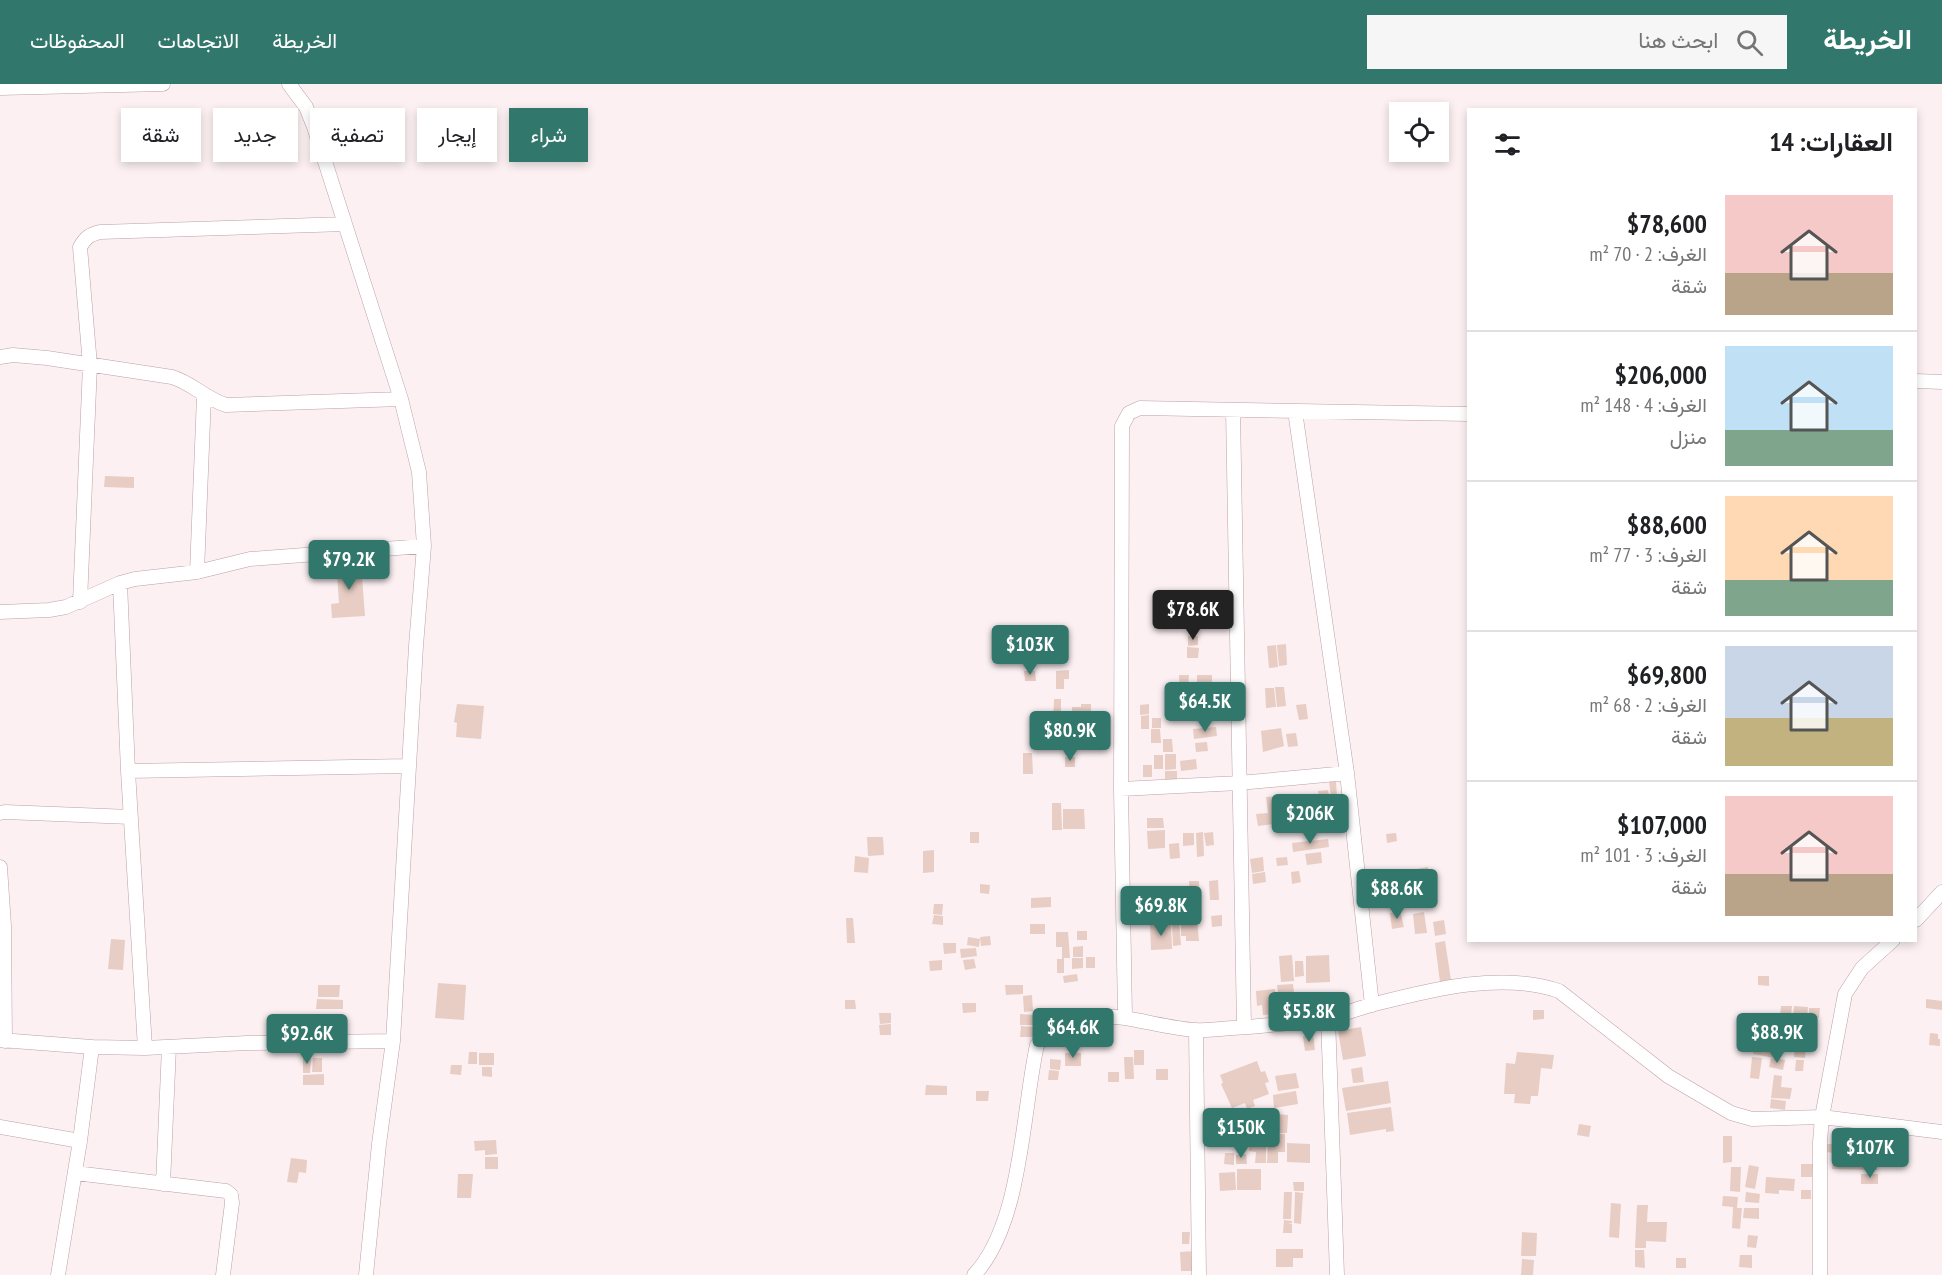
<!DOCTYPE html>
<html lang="ar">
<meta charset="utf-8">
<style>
:root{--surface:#fff;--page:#f6f6f6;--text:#202124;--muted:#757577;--line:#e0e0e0;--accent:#32776b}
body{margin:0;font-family:"PT Sans Narrow",Vazirmatn,sans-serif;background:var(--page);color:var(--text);direction:rtl;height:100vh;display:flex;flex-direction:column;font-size:22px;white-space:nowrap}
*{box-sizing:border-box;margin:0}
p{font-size:20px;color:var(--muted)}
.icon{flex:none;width:33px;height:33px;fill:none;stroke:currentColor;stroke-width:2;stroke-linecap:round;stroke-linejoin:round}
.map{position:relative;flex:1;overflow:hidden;direction:ltr}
.details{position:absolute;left:1467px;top:24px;width:450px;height:834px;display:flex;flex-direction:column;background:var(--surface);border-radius:0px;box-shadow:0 3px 9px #0003;direction:rtl}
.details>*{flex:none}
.banner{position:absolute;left:18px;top:24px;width:570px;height:54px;direction:rtl;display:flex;gap:12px}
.controls{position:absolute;left:1389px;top:18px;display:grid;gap:12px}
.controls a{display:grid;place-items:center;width:60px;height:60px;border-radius:0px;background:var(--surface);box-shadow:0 3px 9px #0003;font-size:30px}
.price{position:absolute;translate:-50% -51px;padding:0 14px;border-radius:6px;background:var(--accent);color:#fff;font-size:20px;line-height:39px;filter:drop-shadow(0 2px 3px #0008)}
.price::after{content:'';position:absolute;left:50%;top:36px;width:18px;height:14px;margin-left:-9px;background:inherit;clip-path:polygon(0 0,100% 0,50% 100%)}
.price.on{background:#222;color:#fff}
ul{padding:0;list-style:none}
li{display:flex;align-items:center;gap:18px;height:150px;padding:0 24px}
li+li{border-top:2px solid var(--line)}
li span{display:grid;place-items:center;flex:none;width:168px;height:120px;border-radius:0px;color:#555}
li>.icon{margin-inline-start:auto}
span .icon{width:72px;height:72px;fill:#fffc;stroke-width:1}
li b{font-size:26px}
h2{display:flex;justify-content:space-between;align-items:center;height:72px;padding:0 24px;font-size:26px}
.pill{padding:0 21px;border-radius:0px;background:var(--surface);box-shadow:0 3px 9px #0003;font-size:21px;line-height:54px}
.pill.on{background:var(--accent);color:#fff}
header{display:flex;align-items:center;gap:36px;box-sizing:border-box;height:84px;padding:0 30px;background:var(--accent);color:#fff}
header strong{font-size:28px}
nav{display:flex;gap:33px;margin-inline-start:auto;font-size:21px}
.search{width:420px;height:54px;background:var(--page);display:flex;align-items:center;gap:15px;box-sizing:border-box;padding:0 21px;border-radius:0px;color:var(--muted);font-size:22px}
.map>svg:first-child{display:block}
.building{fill:#e7cdc4}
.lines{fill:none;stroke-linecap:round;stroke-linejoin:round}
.street-casing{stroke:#bca1a5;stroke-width:15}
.street{stroke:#fff;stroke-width:14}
</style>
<header>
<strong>الخريطة</strong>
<div class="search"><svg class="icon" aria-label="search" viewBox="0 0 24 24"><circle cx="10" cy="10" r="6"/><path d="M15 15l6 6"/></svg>ابحث هنا</div>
<nav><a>الخريطة</a><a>الاتجاهات</a><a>المحفوظات</a></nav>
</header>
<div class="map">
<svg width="1942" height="1191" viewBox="0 0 1942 1191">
<rect width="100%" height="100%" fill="#fcf0f2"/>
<path class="building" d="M105,392L134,393V404L104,403Z
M361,480L365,532L332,534L331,520L339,519L337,491L328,492V483Z
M1188,552H1198V561L1188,562Z
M1286,560L1287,581L1279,582L1277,561Z
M1276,561L1278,583L1269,584L1267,562Z
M1187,563L1199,564L1198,574H1187Z
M1069,586V595H1064V605H1056V587Z
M1024,587H1035L1036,597H1025Z
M1179,591H1189L1187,616H1180Z
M1197,591H1212V600H1197Z
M1202,602H1212V612H1202Z
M1275,603H1284L1286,622L1277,623Z
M1265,604H1274L1276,623L1266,624Z
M1054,615H1061V641H1053Z
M1194,617V626H1191H1195V636H1187V618Z
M457,620L484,622L481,655L456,653L457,639L454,638Z
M1081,620H1091V629H1080L1081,637H1072V623H1081Z
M1149,620V630L1140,631V621Z
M1306,620L1308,635L1299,636L1296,621Z
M1082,631H1093V639H1082Z
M1149,631V645H1141V632Z
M1152,634H1161V644H1152Z
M1036,635H1052V659H1036Z
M1216,643L1217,652L1194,655L1193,645Z
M1281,644L1284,662L1263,668L1261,647Z
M1151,645H1160L1161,659H1151Z
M1296,649L1298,662L1288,663L1286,650Z
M1064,651H1077V660H1064Z
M1163,655H1172L1173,668H1163Z
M1207,658L1208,667L1196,668L1195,659Z
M1023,669H1032L1033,690H1023Z
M1165,670H1176V685L1165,686Z
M1154,671H1163V685H1154Z
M1065,673H1075V683H1065Z
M1196,675L1197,685L1181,687L1180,677Z
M1143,681H1152V693H1143Z
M1165,687H1177V696H1165Z
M1329,698H1336L1337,712L1331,713Z
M1328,706L1330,717L1320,719L1318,707Z
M1279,712L1282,739L1258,742L1256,730L1268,729L1266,713Z
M1052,719H1061L1062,746H1052Z
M1331,722L1334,746L1309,749L1307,725Z
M1063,725H1084L1085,745H1063Z
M1147,734H1163L1164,744H1147Z
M1165,746V764L1148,765L1147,747Z
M970,748H979V759H970Z
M1203,748L1204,772L1197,773L1196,749Z
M1213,748L1214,761L1206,762L1204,749Z
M1183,749H1194V761L1183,762Z
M1396,749L1397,757L1387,759L1386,750Z
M867,753H883L884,771L868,772Z
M1328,755L1329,763L1293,768L1292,759Z
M1179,759L1180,774L1170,775L1169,760Z
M934,766V788L923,789V767Z
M1321,768L1322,779L1307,781L1305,770Z
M855,772L869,774L868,789L854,788Z
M1263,773L1264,787L1252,789L1250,775Z
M1287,773L1288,781L1277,782L1276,774Z
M1428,783L1429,793L1395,799L1394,790L1399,788Z
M1299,787L1301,798L1292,800L1291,788Z
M1265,788L1266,798L1253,800L1252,790Z
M1218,796L1219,816H1210L1209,797Z
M1189,797H1199L1200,817H1190Z
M980,800L990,801L989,810L980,809Z
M1410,808L1411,823L1400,824L1399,809Z
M1051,813V823L1031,824V814Z
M934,820H943L942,831L933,830Z
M1400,827L1404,843L1392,845L1390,829Z
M1424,828L1427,849L1415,850L1413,830Z
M934,831L943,832V841L932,840Z
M1222,831V842L1212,843L1211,832Z
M846,834H853L855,859H847Z
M1197,834L1199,857H1186V852H1181V835Z
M1444,836L1446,850L1435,852L1433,838Z
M1179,837L1181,861L1173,862L1172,838Z
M1030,840H1045V850H1030Z
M1171,840L1172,865L1151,866L1150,841Z
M1077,847H1087V856H1077Z
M1056,848H1068L1070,874H1064V889H1057V875H1062V863H1056Z
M990,852L991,861L981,862L980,853Z
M968,853L980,855L979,863L967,861Z
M111,855L125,856L123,886L108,885Z
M1445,857L1451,896L1440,898L1435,859Z
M943,859H956V869L944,870Z
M1083,862V873H1073V863Z
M976,864L977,872L961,874L960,865Z
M1292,871L1294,897L1281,898L1279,872Z
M1329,871L1330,898L1306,899V872Z
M1086,873H1095V884H1086Z
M1072,874H1083V884L1072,885Z
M974,875L976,884L965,886L963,876Z
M942,876V886L930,887L929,877Z
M1295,877H1303L1304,892L1295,893Z
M1077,890L1078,897L1064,899L1063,892Z
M1758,892H1769V902L1758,901Z
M438,899L466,901L464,936L435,934Z
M1293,900L1294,909L1278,911L1277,901Z
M318,901H340L339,913H318Z
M1005,901H1023V910L1006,911Z
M1275,905L1277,920H1271L1273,930L1263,931L1262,921L1257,922L1256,907Z
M1032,911L1033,927L1024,928L1023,912Z
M317,915L343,916V925H316Z
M1926,915L1942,917V926L1926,924Z
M845,916H855L856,925H845Z
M962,919H976V928L963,929Z
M1781,922H1792L1791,932H1780Z
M1794,922L1808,923L1807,934L1793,933Z
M1809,924H1820L1819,934H1809Z
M1533,926H1544V935L1533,936Z
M879,929H891V939L880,940Z
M1020,930L1034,931V941H1020Z
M1764,931H1773V949H1764Z
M891,940V951H880L879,941Z
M1021,942L1034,943V953H1020Z
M1361,943L1366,972L1343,976L1338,947Z
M1930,949L1938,950V955H1940V962L1929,961Z
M1313,951L1315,966L1305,967L1303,952Z
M1755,960L1782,965L1780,975L1753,970Z
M1795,962L1806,963L1805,974L1794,973Z
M1134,966H1144V981H1134Z
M469,968H477V980H468Z
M1517,968L1554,971L1552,985L1541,984L1538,1012H1531L1530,1020L1514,1019L1515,1010H1504L1506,979L1515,980Z
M479,969H494V981H479Z
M1065,969H1081V982H1065Z
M1124,973H1133L1134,995H1125Z
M1752,973L1762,974L1759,995L1750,994Z
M303,974H311L310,989H303Z
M313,974H322V988H312Z
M1771,974L1785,976L1783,986L1769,983Z
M1050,975L1061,976L1060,986L1050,985Z
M1796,976H1804L1803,987H1795Z
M1257,977L1261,988L1265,987L1269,998L1265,999L1269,1010L1253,1016L1255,1022L1247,1025L1245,1019L1232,1024L1221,1000L1223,999L1220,991Z
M451,981H462L461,991L450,990Z
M482,983H492V993L482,992Z
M1362,983L1364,998L1353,999L1351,985Z
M1156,985H1168V996H1156Z
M1049,986L1059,987L1058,996H1048Z
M1108,988H1119V998H1108Z
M1296,989L1299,1004L1278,1007L1275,992Z
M324,990V1001H303V991Z
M1774,991L1782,992L1781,1003L1792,1004L1790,1015L1771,1014Z
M1388,997L1391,1019L1346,1027L1342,1004Z
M926,1001L947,1002V1011H925Z
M976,1007H989L988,1017H976Z
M1296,1007L1298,1020L1274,1024L1273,1011Z
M1771,1015L1786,1017L1785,1026L1770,1024Z
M1391,1023L1394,1047L1386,1048V1045L1350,1051L1347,1029Z
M1231,1030L1246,1031V1043L1231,1042Z
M1276,1030L1288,1031L1287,1049H1278L1277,1059H1279L1280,1050H1285V1068H1278V1079H1267L1268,1058H1266V1079H1255L1256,1068L1249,1067L1250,1048L1275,1049Z
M1250,1036L1258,1037V1047H1249Z
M1579,1040L1591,1042L1589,1053L1577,1051Z
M1834,1047L1878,1048L1877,1086L1832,1085L1833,1069L1827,1068V1060H1833Z
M1723,1052H1732V1078L1723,1079Z
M496,1056L497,1070L485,1071V1066L475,1067L474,1057Z
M1287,1059L1310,1060V1079L1287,1078Z
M1225,1069H1234V1081L1224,1080Z
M1246,1070L1247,1080H1236V1071Z
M485,1073H498V1085H485Z
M291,1074L307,1076L306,1089L299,1088L297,1099L287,1098Z
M1801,1080H1813L1812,1093H1801Z
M1749,1081L1759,1083L1755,1105L1745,1103Z
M1731,1083H1741L1740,1108L1730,1107Z
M1237,1085H1261V1106H1237Z
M1235,1088L1236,1106L1220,1107L1219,1089Z
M458,1090H473L471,1114H457Z
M1861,1090H1878V1100H1861Z
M1766,1093L1795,1095L1794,1107L1779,1106V1110L1765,1109Z
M1293,1098H1304V1107H1294Z
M1801,1106H1811V1115H1801Z
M1284,1108H1292L1291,1135H1283Z
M1295,1108L1303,1109L1301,1140L1294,1139Z
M1746,1108L1760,1110L1759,1119L1745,1118Z
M1723,1112L1738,1113L1737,1124H1742L1740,1145L1732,1144L1733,1123L1722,1122Z
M1611,1119L1621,1120L1619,1154L1609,1153Z
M1637,1121H1648L1647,1138H1667L1666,1158L1646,1157V1164H1635Z
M1744,1124H1759V1135L1743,1134Z
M1284,1136L1292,1137V1139H1288L1292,1140V1149H1283Z
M1182,1148H1190L1189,1160H1182Z
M1522,1148L1537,1149L1536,1172H1521Z
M1748,1151L1758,1152L1756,1164L1747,1163Z
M1276,1165H1303V1174H1293V1183H1276Z
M1635,1166H1644L1645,1184L1635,1183Z
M1195,1167L1196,1187H1181L1180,1168Z
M1740,1171H1752V1184L1739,1183Z
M1676,1174H1686V1184H1676Z
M1522,1175L1534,1176L1533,1191H1521Z"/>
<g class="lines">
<g class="street-casing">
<path id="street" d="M289,0L306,23L314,43L401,315L419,388L424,462L416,562L393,957L379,1060L366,1191
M0,4L163,0
M0,273L13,271L47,274L172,293C192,299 206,315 226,321L401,315
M1916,297L1942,298
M1233,326L1244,943
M1295,327L1347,689L1372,921
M197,488L204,312
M120,499L128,687L145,964
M80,518L90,281L80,163C86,153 89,151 100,148L345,140
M0,528L49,526L66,523L120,499L135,495L197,488L250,475L424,462
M128,687L408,682
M1121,705L1239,699L1347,689
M0,729L5,728L131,733
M0,783L4,842L5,957
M1916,836L1942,808
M1125,933L1121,705L1122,342L1129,329L1140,324L1468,330
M1328,933L1337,1191
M1196,947L1199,1191
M0,956L92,963L145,964L247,959L393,957
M0,1043L80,1057
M75,1089L226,1107L231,1111L232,1119L223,1191
M163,1100L169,963
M58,1191L80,1057L92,963
M974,1191C1022,1140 1022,1029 1037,961C1077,908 1143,943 1195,946C1207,947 1220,945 1232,944C1263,942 1296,939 1327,934C1342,931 1356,925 1371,921C1430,906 1500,887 1559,907L1668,992L1731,1029L1752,1035L1822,1033L1942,1048
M1820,1191V1058L1822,1033L1845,910L1862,884L1893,856"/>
</g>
<use href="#street" class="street"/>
</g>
</svg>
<div class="controls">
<a><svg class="icon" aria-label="locate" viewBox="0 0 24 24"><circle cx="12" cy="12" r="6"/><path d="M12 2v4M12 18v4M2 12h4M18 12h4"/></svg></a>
</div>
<b class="price" style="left:349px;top:507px">$79.2K</b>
<b class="price on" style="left:1193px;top:557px">$78.6K</b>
<b class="price" style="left:1030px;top:592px">$103K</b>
<b class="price" style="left:1205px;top:649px">$64.5K</b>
<b class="price" style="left:1070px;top:678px">$80.9K</b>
<b class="price" style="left:1310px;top:761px">$206K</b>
<b class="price" style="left:1397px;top:836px">$88.6K</b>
<b class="price" style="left:1161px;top:853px">$69.8K</b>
<b class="price" style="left:1309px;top:959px">$55.8K</b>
<b class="price" style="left:1073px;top:975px">$64.6K</b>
<b class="price" style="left:1777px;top:980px">$88.9K</b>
<b class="price" style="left:307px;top:981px">$92.6K</b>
<b class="price" style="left:1241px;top:1075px">$150K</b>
<b class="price" style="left:1870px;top:1095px">$107K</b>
<div class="banner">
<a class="pill on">شراء</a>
<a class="pill">إيجار</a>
<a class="pill">تصفية</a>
<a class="pill">جديد</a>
<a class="pill">شقة</a>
</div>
<section class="details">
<h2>العقارات: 14<svg class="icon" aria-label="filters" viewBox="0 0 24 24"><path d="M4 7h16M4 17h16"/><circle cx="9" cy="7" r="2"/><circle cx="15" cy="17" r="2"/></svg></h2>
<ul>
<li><span style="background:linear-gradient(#f6c9c9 65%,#b9a48a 0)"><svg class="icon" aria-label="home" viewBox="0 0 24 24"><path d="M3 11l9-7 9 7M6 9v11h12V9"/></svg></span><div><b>$78,600</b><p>الغرف: 2 · 70 m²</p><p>شقة</p></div></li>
<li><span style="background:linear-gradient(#bfe0f5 70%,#7fa58c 0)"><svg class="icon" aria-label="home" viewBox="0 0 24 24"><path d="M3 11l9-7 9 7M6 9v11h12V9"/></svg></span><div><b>$206,000</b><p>الغرف: 4 · 148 m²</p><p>منزل</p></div></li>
<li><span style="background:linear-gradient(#ffd9b3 70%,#7fa58c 0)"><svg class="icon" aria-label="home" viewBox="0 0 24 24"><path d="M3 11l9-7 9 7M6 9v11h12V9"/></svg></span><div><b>$88,600</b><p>الغرف: 3 · 77 m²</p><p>شقة</p></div></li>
<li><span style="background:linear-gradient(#c9d6e8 60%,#c2b280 0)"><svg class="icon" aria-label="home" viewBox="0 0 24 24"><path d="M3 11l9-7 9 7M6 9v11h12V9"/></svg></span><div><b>$69,800</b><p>الغرف: 2 · 68 m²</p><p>شقة</p></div></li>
<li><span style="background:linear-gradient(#f6c9c9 65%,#b9a48a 0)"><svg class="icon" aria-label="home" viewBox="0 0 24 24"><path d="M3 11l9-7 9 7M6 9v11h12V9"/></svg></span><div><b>$107,000</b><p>الغرف: 3 · 101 m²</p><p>شقة</p></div></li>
</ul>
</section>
</div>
